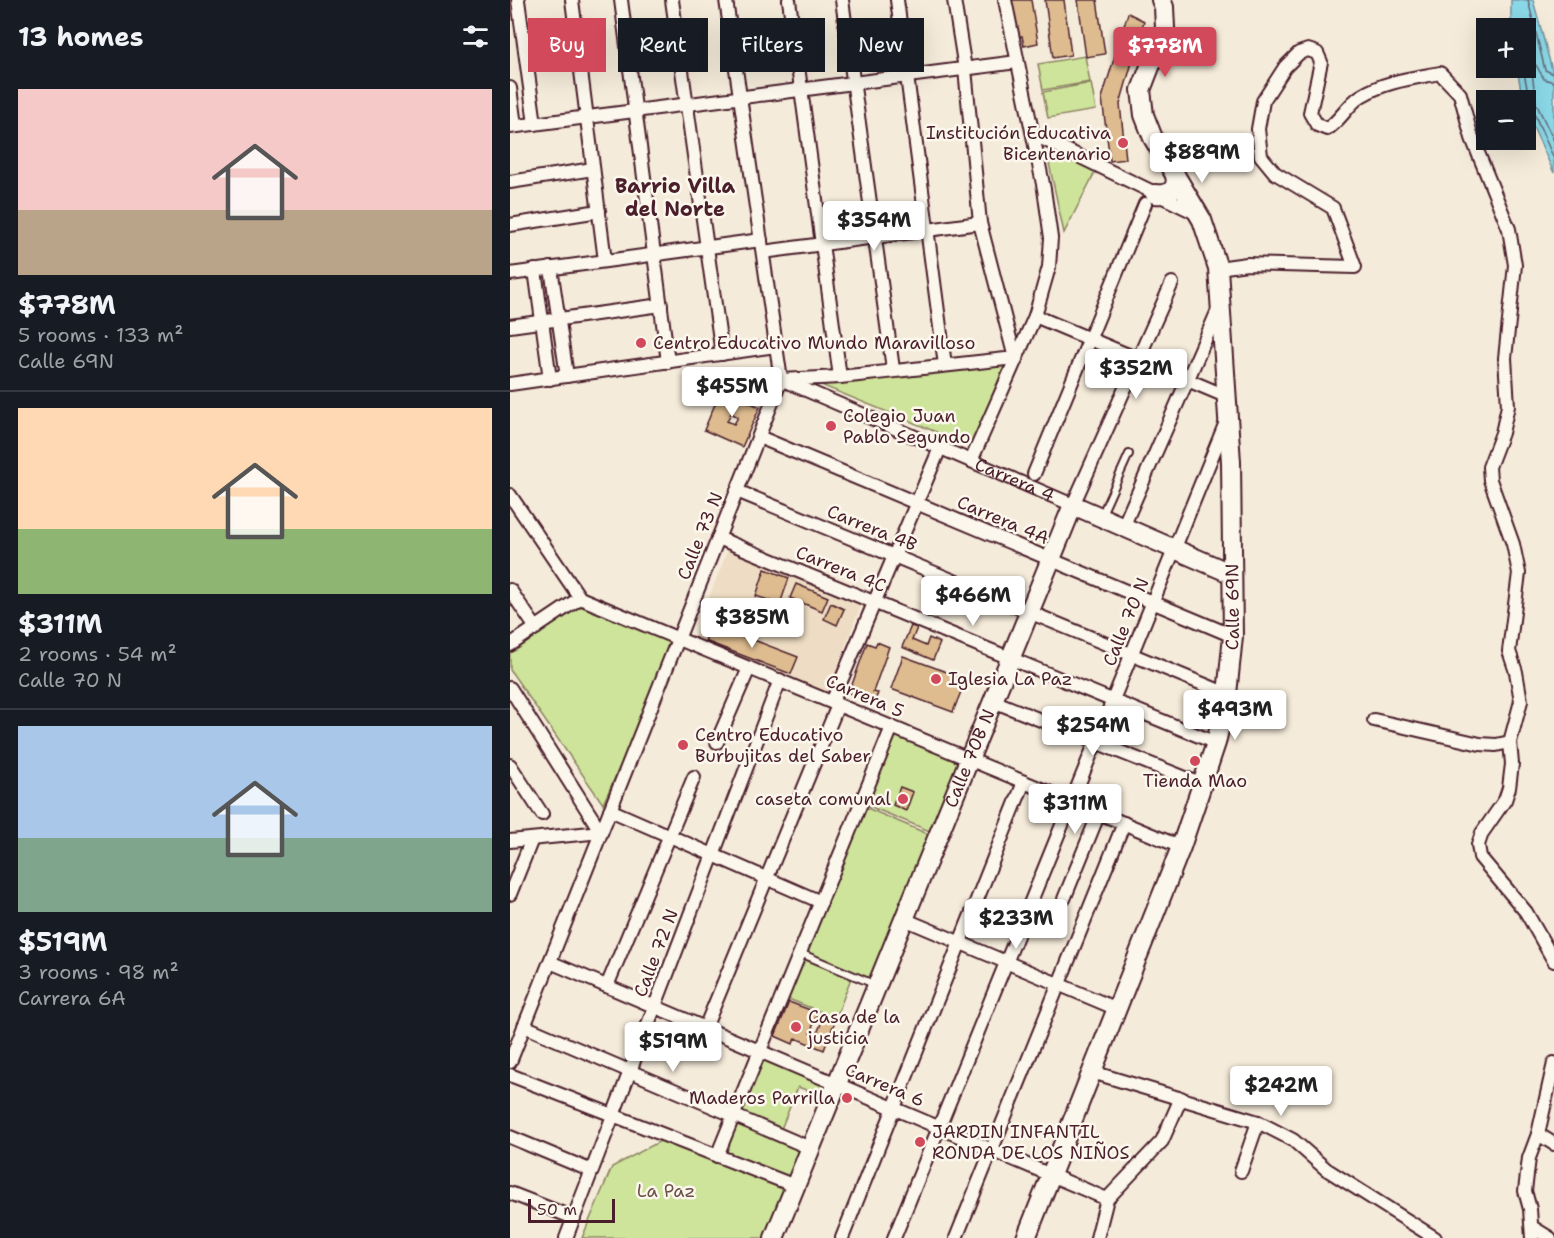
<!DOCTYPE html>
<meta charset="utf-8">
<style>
:root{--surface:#171b24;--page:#242831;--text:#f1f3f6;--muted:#9ea1a6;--line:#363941;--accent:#d1495b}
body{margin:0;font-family:"Shantell Sans",sans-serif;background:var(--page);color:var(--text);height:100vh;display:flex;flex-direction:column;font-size:22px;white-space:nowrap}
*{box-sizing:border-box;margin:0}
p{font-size:20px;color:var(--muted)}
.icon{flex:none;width:33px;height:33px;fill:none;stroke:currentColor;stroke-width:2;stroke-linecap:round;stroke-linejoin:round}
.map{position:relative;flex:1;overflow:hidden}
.drawer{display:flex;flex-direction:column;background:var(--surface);width:510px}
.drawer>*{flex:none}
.banner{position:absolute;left:18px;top:18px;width:570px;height:54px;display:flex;gap:12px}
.buttons{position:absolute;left:966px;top:18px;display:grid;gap:12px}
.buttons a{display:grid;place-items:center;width:60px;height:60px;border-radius:0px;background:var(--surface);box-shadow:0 6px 24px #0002;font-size:30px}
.scale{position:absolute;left:18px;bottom:15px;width:87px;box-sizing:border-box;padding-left:6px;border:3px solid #4a1f2b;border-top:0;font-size:16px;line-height:21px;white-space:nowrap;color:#4a1f2b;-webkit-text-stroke:4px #fbf7ec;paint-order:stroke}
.price{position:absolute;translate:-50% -51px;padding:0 14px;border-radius:6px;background:#fff;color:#222;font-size:20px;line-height:39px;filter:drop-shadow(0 2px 3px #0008)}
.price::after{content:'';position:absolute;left:50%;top:36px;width:18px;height:14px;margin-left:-9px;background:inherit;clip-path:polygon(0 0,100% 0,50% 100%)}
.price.selected{background:var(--accent);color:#fff}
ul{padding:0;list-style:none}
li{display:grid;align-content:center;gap:12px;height:318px;padding:0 18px}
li+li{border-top:2px solid var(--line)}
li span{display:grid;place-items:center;height:186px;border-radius:0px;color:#555}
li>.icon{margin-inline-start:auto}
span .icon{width:108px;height:108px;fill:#fffc;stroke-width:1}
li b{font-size:26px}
h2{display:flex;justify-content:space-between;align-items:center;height:72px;padding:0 18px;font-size:26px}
.chip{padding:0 21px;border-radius:0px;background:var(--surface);box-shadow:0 6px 24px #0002;font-size:21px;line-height:54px}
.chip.selected{background:var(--accent);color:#fff}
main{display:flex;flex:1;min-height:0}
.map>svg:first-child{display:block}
.built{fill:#eeddc4}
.green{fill:#cde49a;stroke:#8c8262;stroke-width:1.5}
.water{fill:#8bd9e8;stroke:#718f9c;stroke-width:1.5}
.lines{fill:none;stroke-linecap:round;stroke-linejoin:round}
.shore{stroke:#646977;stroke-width:1.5}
.building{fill:#debc90;stroke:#4a1f2b;stroke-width:1.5;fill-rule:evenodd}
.lane-casing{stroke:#4a1f2b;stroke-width:10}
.street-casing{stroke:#4a1f2b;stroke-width:16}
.secondary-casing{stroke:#4a1f2b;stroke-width:22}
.lane{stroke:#fbf7ec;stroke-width:6}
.street{stroke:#fbf7ec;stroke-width:12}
.secondary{stroke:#fbf7ec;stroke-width:18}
.poi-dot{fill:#d1495b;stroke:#fbf7ec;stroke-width:2}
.labels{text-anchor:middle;stroke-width:5;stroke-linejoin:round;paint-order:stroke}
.poi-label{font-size:18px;fill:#4a1f2b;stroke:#fbf7ec;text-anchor:start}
.street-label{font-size:18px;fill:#4a1f2b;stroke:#fbf7ec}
.park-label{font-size:18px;fill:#6b5047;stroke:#fbf7ec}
.neighbourhood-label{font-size:20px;font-weight:bold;fill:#4a1f2b;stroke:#fbf7ec}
</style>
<main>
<section class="drawer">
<h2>13 homes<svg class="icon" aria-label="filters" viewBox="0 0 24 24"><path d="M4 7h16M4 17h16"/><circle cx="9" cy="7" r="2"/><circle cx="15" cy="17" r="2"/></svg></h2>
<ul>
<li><span style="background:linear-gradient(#f6c9c9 65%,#b9a48a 0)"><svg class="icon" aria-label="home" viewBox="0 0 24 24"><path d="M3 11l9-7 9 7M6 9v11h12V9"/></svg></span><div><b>$778M</b><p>5 rooms · 133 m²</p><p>Calle 69N</p></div></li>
<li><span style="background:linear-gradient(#ffd9b3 65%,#8fb573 0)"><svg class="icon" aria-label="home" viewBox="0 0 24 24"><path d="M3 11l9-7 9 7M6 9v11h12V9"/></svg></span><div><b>$311M</b><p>2 rooms · 54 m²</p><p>Calle 70 N</p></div></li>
<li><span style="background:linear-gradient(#a9c7e8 60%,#7fa58c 0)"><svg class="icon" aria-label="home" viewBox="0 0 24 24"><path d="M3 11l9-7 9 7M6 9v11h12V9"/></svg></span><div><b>$519M</b><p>3 rooms · 98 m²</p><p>Carrera 6A</p></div></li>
</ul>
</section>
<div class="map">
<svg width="1044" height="1238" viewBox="0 0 1044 1238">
<rect width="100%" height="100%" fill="#f5ebda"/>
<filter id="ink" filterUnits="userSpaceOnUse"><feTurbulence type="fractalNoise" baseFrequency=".0167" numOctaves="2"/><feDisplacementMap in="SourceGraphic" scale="12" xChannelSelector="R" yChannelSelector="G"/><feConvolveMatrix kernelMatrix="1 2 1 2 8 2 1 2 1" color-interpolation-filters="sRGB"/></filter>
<g filter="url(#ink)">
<path class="built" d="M218,549L351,605L318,692L183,639Z"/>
<path class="green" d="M575,56L580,82L533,90L528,64Z
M581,83L586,110L538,118L533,92Z
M542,149L586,170L554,233L537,154Z
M495,363L463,447L311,385Z
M73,598L168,638L93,804L0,670V649Z
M386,732L452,760L422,832L354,804Z
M350,805L427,838L367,985L290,953Z
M291,958L341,978L326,1018L276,998Z
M249,1055L321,1082L315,1097L288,1087L269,1134L300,1148L285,1186L212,1154Z
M152,1140L280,1188L257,1238H72L102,1167Z"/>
<path class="water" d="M1001,0H1023L1044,77V173L1020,120L1016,100L1012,96L1007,68H1016V28H1001Z"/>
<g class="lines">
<path class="shore" d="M1018,0L1035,70L1044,74
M1013,68L1019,98L1016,107L1024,113L1044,159
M1044,82L1034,79L1026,65H1021L1026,103L1044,141"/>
</g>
<path class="building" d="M502,0H521L528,43L514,46L512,36L508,37Z
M535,0H554L561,55L543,58Z
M568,0H587L595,54L576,57Z
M618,13L634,21L610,104L616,159L600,161L592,98Z
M211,390L250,407L232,447L194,430ZM221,413L228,417L224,424L217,421Z
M255,569L279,578L270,604L246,596Z
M286,584L318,597L312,611L280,598Z
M321,603L334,609L327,625L314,619Z
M202,624L288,657L281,674L195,641Z
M401,626L407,628L402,640L416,646L419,638L430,643L423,660L392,647Z
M367,642L379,647L363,692L368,693L364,703L339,693L357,643L365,646Z
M393,656L456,679L443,712L381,689Z
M390,787L403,792L396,811L383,805Z
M279,1002L308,1013L300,1033L306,1036L314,1016L325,1021L314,1050L285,1038L283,1044L265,1036Z
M334,1094L342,1097L340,1102L331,1098Z"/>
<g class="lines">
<g class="lane-casing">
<path id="lane" d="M592,514L619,454
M290,953L366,985"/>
</g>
<g class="street-casing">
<g id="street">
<path d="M8,0L25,124"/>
<path d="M62,0L95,261"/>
<path d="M111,0L158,362"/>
<path d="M162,0L212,354"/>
<path d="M279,0L330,377"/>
<path d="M332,0L383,369"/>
<path d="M387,0L435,365"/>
<path d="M0,88L5,126"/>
<path d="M0,127L507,62"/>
<path d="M523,134L688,214"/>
<path d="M0,182L83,169"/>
<path d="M0,225L89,211"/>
<path d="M253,252L470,223"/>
<path d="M41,268L57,376"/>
<path d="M708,268L737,264L845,267L823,208L765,173L751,156L748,129L753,101L775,67L789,53L798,50L807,53L811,62L800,113L807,125L817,129C831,120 838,104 851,96C875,81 904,78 930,73L950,94L962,138L999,229L1005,265L995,358L998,406L992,433L979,467L980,480L1003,544L1009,573L999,651L1006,672L1011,701L1000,742L1002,764L999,788L995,800L972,833L968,845L970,857L1016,912L1044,961"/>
<path d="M25,270L40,379"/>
<path d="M0,274L251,240"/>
<path d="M525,316L718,397"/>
<path d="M0,326L151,305"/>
<path d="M271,380L330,377L505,358L470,223L455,69L444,0"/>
<path id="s1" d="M275,381L563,505L662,283"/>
<path d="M0,384L266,346"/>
<path d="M249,437L723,636"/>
<path d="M461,461L525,316L539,267L541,238L534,189L495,0"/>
<path d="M524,474L635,204"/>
<path d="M227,491L717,694"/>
<path d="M0,495L70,598"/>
<path d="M613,527L709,308"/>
<path d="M208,538L706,743"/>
<path d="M0,590L26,628"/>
<path d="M70,598L671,847"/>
<path d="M0,645L70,598"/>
<path d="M0,688L91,832L0,841"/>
<path d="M483,701L693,785"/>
<path d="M322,702L430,448"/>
<path d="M864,720L970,744L986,745L1000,742"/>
<path d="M207,742L239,668"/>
<path d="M0,765L32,814"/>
<path d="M100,810L311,902"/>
<path d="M0,894L22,839"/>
<path d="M554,899L589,813"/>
<path d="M394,919L607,1009"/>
<path d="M40,962L597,1199"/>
<path d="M97,986L184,777"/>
<path d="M14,1026L300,1148"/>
<path d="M195,1028L328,705"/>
<path d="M0,1062L271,380L216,0"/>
<path d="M582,1072L748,1122L783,1140L816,1169L925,1238"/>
<path d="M0,1075L285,1186"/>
<path d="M1028,1134L1044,1144"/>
<path d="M0,1137L82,1171"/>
<path d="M207,1156L382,727"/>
<path d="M731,1171L748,1122"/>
<path d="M0,1193L64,1218"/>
<path d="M1022,1227L1040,1238"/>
<path d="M56,1238L270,680"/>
<path d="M332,1238L514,782"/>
<path d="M384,1238L716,422"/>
<path d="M446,1238L614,823"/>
<path d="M587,1238L597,1199L652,1141L671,1098"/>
<path d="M1022,1238L1020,1209L1015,1191L1019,1158L1028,1134L1044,1063"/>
</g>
</g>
<g class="secondary-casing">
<g id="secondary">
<path d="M645,194C662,196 669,187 664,171"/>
<path id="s2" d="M264,1238L563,505L722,574"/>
<path id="s3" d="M516,1238L671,847L706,743L717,694L723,636L721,462L708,268L692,220L643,138L634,115L631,90L655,28L654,7L651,0"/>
</g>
</g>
<use href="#lane" class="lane"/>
<use href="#street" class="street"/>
<use href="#secondary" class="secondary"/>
</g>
</g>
<g class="poi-dot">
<circle cx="613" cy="143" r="6"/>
<circle cx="131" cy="343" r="6"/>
<circle cx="321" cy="426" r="6"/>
<circle cx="426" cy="679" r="6"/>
<circle cx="173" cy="745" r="6"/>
<circle cx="685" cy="761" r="6"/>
<circle cx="393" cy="799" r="6"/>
<circle cx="286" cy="1027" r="6"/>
<circle cx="337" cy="1098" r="6"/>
<circle cx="410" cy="1142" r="6"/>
</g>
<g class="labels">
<g class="poi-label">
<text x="601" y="139" text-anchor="end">Institución Educativa<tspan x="601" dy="21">Bicentenario</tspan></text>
<text x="143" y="349">Centro Educativo Mundo Maravilloso</text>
<text x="333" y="422">Colegio Juan<tspan x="333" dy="21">Pablo Segundo</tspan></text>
<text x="438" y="685">Iglesia La Paz</text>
<text x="185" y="741">Centro Educativo<tspan x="185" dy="21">Burbujitas del Saber</tspan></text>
<text x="685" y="787" text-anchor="middle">Tienda Mao</text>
<text x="381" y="805" text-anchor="end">caseta comunal</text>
<text x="298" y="1023">Casa de la<tspan x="298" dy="21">justicia</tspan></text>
<text x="325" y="1104" text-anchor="end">Maderos Parrilla</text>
<text x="422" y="1138">JARDIN INFANTIL<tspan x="422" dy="21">RONDA DE LOS NIÑOS</tspan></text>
</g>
<g class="street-label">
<text dy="6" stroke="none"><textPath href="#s1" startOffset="250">Carrera 4</textPath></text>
<text transform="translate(493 520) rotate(23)" y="6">Carrera 4A</text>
<text transform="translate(362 528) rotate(22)" y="6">Carrera 4B</text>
<text transform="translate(190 536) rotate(-68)" y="6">Calle 73 N</text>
<text transform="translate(331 569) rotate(22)" y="6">Carrera 4C</text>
<text dy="6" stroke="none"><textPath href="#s3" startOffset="668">Calle 69N</textPath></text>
<text transform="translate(616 622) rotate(-68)" y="6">Calle 70 N</text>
<text transform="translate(355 696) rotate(23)" y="6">Carrera 5</text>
<text dy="6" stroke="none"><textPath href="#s2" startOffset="518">Calle 70B N</textPath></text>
<text transform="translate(146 953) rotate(-69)" y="6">Calle 72 N</text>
<text transform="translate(375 1085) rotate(23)" y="6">Carrera 6</text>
</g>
<g class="park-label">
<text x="156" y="1197">La Paz</text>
</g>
<g class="neighbourhood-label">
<text x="165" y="193">Barrio Villa<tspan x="165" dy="23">del Norte</tspan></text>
</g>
</g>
</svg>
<div class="buttons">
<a>+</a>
<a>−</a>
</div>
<div class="scale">50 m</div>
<b class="price selected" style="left:655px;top:78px">$778M</b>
<b class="price" style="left:692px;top:184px">$889M</b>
<b class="price" style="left:364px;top:252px">$354M</b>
<b class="price" style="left:626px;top:400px">$352M</b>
<b class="price" style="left:222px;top:418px">$455M</b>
<b class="price" style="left:463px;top:627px">$466M</b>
<b class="price" style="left:242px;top:649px">$385M</b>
<b class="price" style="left:725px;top:741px">$493M</b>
<b class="price" style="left:583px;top:757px">$254M</b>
<b class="price" style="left:565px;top:835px">$311M</b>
<b class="price" style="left:506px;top:950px">$233M</b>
<b class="price" style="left:163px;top:1073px">$519M</b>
<b class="price" style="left:771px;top:1117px">$242M</b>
<div class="banner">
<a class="chip selected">Buy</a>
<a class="chip">Rent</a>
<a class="chip">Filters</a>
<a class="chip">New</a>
</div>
</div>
</main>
